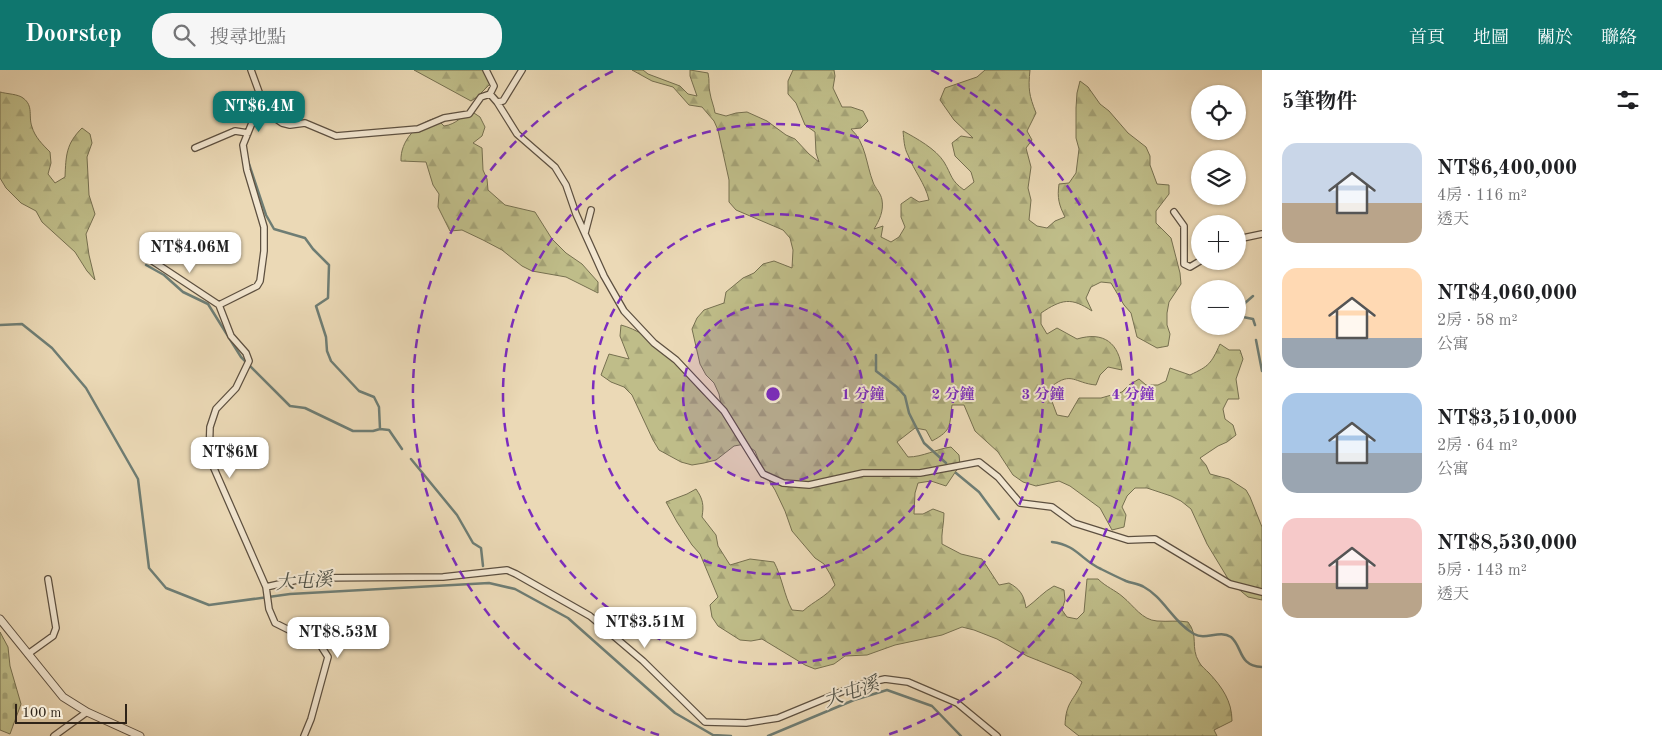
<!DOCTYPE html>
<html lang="zh-TW">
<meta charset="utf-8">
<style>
:root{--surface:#fff;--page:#f6f6f6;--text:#202124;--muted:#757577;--accent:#0f766e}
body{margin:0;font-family:"Old Standard TT","Noto Serif TC",serif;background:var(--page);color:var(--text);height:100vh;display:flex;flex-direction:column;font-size:19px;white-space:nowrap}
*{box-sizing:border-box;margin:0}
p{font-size:16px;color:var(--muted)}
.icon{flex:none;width:28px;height:28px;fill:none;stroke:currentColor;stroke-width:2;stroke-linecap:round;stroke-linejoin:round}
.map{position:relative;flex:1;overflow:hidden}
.sheet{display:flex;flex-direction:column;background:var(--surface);width:400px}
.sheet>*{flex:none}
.controls{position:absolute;left:1191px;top:15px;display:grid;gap:10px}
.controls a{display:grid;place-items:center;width:55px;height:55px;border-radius:50%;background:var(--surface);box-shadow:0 1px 4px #0004;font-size:25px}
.scale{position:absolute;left:15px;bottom:12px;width:112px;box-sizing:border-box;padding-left:5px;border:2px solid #2e2318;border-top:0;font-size:14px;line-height:18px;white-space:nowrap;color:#2e2318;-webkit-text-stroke:4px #f2e6d0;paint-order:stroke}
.price{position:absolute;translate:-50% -42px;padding:0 11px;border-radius:10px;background:#fff;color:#222;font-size:16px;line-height:32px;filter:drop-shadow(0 1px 2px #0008)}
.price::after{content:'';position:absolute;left:50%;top:30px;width:15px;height:11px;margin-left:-8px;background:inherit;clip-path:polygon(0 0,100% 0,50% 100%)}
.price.active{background:var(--accent);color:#fff}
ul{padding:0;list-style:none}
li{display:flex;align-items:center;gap:15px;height:125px;padding:0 20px}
li span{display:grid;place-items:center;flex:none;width:140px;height:100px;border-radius:15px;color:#555}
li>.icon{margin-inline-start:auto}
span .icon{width:60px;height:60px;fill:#fffc;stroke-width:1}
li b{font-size:21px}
h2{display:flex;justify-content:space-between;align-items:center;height:60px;padding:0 20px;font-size:21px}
header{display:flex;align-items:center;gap:30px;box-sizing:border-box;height:70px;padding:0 25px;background:var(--accent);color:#fff}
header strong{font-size:24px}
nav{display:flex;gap:28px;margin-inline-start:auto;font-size:18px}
.search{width:350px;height:45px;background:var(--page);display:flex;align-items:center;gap:12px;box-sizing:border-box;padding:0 18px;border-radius:20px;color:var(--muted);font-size:19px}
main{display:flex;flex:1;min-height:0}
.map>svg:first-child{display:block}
.forest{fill:url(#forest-firs);stroke:#767050}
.cemetery{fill:url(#cemetery-stones);stroke:#767050}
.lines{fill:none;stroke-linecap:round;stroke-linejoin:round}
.stream{stroke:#6e7d74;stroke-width:2.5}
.minor-casing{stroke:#5d5040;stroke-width:8}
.tertiary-casing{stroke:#5d5040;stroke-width:9}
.minor{stroke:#f2e6d0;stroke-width:5.5}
.tertiary{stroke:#f2e6d0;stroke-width:7}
.ring{fill:none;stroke:#7b2cbf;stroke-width:2.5;stroke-dasharray:9 6}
.labels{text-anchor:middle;stroke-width:4;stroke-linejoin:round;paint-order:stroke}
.water-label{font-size:19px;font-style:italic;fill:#4e5046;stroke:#f2e6d0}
.centre{fill:#7b2cbf;stroke:#f2e6d0;stroke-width:2.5}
.ring-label{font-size:15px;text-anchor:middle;font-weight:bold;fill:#7b2cbf;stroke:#f2e6d0;stroke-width:4;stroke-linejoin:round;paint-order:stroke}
</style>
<header>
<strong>Doorstep</strong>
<div class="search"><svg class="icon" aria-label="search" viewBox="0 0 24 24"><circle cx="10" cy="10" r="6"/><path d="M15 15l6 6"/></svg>搜尋地點</div>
<nav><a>首頁</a><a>地圖</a><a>關於</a><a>聯絡</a></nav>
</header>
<main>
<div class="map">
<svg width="1262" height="666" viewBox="0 0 1262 666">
<defs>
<pattern id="forest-firs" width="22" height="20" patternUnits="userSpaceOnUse" patternTransform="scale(1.25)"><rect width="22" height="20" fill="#bfbd89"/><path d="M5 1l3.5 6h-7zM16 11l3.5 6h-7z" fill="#a4a276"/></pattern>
<pattern id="cemetery-stones" width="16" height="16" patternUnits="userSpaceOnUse" patternTransform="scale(1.25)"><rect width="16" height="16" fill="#bfbd89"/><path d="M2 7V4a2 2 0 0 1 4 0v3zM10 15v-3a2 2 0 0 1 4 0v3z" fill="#a4a276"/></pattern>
</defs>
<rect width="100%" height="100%" fill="#ebd9b6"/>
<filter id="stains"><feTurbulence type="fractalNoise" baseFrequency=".004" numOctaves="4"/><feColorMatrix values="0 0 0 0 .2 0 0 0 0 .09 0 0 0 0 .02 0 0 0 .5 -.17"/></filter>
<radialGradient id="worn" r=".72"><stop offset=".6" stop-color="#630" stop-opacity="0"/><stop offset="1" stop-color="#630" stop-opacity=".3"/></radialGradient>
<path class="forest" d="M414,0H483L490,14L477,27L471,31Z
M632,0H643L648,4L680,16L688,24L697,26L690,6V0L708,3C710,11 708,16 710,23C711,30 714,36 715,43L726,46L736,43L747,42L767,51L786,65L795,69L809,84L819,92L816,83L815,62L805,55L796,33L788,24V11L793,0H834L835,6L833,18L842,37H851L863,41L868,51L861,58L851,59C866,73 866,94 873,112C875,118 881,123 882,130C884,141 879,151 874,159L883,156L881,167L891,172L899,167L905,157L901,147V134L911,127L919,132L929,130C925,113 914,101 908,85C904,78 904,70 903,61C916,68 936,79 944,92C952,105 950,110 964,120L974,112L971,102L955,86L952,73L961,66L973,68L954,50L940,30L945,18L977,7L985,0H1030C1028,19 1029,25 1036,43L1027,61L1032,70L1026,78L1031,97L1028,118L1031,130L1029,150L1037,156L1047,158L1055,151L1065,147C1059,135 1057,128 1059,114L1069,113L1076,103L1079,79L1076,68V38L1077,23L1080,11L1088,17L1100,34L1109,41L1128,63L1146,77L1150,86V95L1157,114L1169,115V124L1156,141V153L1171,168L1180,203L1181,214L1169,232L1167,243V255L1170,264L1168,276L1157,278L1137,267L1131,243L1124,235L1111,213L1101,212L1091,217L1086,228L1092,241C1071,227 1062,229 1041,243V254L1047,264L1057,258L1077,269C1104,261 1119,273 1122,300L1108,297L1100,305L1096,315C1074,313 1072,301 1052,316L1050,326L1057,345L1068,347L1079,328H1101L1122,322L1129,315L1139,309L1146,315H1158L1166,311L1170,298L1190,305C1209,296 1211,294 1220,274L1229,280H1240L1243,289L1236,309L1239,329H1228L1223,339L1225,349L1233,355L1236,365L1227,372L1218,376L1200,388L1206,395L1210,404L1229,409L1246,420L1250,427L1262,457V530L1248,527L1230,512L1207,474L1191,439L1181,431L1171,426L1147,418H1135L1127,426L1122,437L1126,445L1124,457L1112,460L1100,438L1070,416L1059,411L1036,416L1023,412L1013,405L998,382L975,361L964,335H952C949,355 953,360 932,371L926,360L915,358L897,372L908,387C923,387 936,379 951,377L959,385L960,395L946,416L931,411L918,413L915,423L914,444H923L933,439L944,443C944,454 941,463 942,474L961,484L982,489L999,515L1009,513C1020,519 1024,525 1026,538C1036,531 1043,522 1054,516L1064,520L1065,530L1062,540L1067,547L1077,549L1084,542L1087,509H1098C1106,517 1115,520 1123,527C1134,536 1142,550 1157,551C1168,552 1178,550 1188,552C1199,566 1190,577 1199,592C1201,596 1206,600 1209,603C1222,617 1232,631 1232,651L1214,660L1217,666H1079L1065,655C1066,631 1074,631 1082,612L1072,604L1027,586L997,569L974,560L962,557L942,565L895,575L867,585L845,586L834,594L815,599L805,595L762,569L751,571L740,570L718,556L712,547L710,535L718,527L700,484L692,475L677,452L666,432L687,424L696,419C703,429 704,435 702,447L716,465L718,476L730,495L750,489L774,492C782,507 784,525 792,540L803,541C814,531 826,527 835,515L830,504L824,494L815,488L792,461L785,441L775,420L763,401L755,381L745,374L734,376L716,390L704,393L692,395L681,392L659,380L653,370L632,325L624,317L611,312L601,305L609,284L629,289L620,266L621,255C652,263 681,296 700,321C703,325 709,326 712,330C716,335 719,341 723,345L719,324L714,313L706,305L700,294L692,259L697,248L704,240L724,233L726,222L743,208L754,203L763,194L774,191L792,198L793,180L790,168L783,160L736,140L729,132V110L718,60L714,51L702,37L689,35L673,17L652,11Z
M0,22C7,24 18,24 23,28C34,36 28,46 32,57C35,67 42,74 50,82L51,93L48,104L55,113L65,107C66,85 66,74 82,58L90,64L92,73L87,87L89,125L95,144L86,164L89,185L95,210L87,201L75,182L42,152L36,141L21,133L6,118L0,108Z
M471,41L480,47L485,57L482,66L473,73L482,78L483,100L487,109L488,120L505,135L535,142L552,169L566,183L582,194L598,212V223L566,207L532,201L522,196L502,180L483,170L462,160L450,161L438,137L439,124L433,115L426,92L401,91C400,71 417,53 436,48L444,56C457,54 460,47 471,41Z"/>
<path class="cemetery" d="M0,562L8,577L10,596L21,634L10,664L0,660Z"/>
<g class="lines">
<path class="stream" d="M254,55L259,46
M248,91L266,145L274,159L305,168L313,179L329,195L328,228L316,236L326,267L327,281L331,291L359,321L374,327L379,337L380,359
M146,195L164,205L183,222L208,234L241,287L290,336L305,338L353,361H373L380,359L389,360L402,379
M1253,226L1245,233L1238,246L1253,249L1255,255
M0,255L22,254L52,278L86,318L138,409L149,498L166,518L209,535L290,524L489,513L515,519L568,548L675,643L713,665L731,666
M1256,270L1262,301
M876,285V301L897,317L905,326L909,343L924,373L946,393
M411,389L457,445L473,473L481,478L483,496
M956,403L979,422L999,449
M1052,472C1077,475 1081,490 1101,499C1109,503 1117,507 1126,511C1131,513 1139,514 1144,517C1163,527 1174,553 1194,564C1206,571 1219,559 1231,567C1243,577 1238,596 1262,597
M768,666L854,630L887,620L932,636L961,666"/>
<g class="minor-casing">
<path id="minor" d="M251,0L259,22L256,43
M486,0L494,16L490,24L497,32
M522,0L503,31L497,32L517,64L555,97L566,115L576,144L604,206L624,241L654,273L676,290L724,341L763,404L783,413L809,415L863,403H920L979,392L998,407L1020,433L1052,437L1074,453L1128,470L1155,469L1230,514L1262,522
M195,78L235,61L248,63
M1174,142L1184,156V194L1190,197L1200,191
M585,163L591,140
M1238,169L1262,164
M151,190L219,235
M266,517L306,508L443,507L507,500L516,504L590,546L643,591L705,652L746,653L778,648L858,615L885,609L908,612L957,633L997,666
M28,584L53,566L56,558L48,509
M54,666L87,642
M304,666L311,649L328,587L321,576L275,553L269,539L266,517L209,387L210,357L216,339L236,318L249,291L246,283L231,266L219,235L257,216L260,211L264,181V157L247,100L243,75L256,43L269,44L282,53L290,55L305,53L336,66L418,59L444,48L469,44L481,27L490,24"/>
</g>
<g class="tertiary-casing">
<path id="tertiary" d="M0,549L63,627L87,642L140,666"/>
</g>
<use href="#minor" class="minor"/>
<use href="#tertiary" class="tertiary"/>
</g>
<circle cx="773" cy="324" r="90" fill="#7b2cbf" fill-opacity=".12"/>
<g class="ring">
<circle cx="773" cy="324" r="90"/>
<circle cx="773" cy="324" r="180"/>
<circle cx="773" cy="324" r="270"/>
<path d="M659 665A360 360 0 0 1 615 0M931 0A360 360 0 0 1 887 665"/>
</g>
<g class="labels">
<g class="water-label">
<text transform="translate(304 510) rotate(-4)" y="7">大屯溪</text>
<text transform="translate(851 621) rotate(-19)" y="7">大屯溪</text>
</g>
</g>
<circle cx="773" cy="324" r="8" class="centre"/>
<g class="ring-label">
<text x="863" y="329">1 分鐘</text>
<text x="953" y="329">2 分鐘</text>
<text x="1043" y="329">3 分鐘</text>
<text x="1133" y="329">4 分鐘</text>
</g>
<rect width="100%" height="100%" filter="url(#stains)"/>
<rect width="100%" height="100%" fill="url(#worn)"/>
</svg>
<div class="controls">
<a><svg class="icon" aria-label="locate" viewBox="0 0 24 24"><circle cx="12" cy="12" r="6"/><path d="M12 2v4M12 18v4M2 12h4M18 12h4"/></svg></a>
<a><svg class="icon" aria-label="layers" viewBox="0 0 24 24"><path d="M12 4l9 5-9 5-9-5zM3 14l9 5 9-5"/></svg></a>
<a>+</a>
<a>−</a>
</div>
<div class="scale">100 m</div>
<b class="price active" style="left:259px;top:63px">NT$6.4M</b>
<b class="price" style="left:190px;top:204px">NT$4.06M</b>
<b class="price" style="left:230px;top:409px">NT$6M</b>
<b class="price" style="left:645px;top:579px">NT$3.51M</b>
<b class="price" style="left:338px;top:589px">NT$8.53M</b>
</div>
<section class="sheet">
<h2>5筆物件<svg class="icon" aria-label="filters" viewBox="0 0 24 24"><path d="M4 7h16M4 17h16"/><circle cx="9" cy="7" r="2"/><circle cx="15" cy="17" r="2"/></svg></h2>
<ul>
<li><span style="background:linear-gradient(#c9d6e8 60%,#b9a48a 0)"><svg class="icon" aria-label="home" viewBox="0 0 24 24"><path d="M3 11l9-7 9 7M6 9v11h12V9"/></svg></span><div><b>NT$6,400,000</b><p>4房 · 116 m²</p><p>透天</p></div></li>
<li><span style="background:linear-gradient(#ffd9b3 70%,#9aa5b1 0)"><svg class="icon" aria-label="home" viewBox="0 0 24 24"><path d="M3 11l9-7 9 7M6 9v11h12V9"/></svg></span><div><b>NT$4,060,000</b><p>2房 · 58 m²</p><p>公寓</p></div></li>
<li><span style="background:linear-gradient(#a9c7e8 60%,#9aa5b1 0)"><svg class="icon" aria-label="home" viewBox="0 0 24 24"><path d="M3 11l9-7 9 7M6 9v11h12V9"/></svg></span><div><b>NT$3,510,000</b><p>2房 · 64 m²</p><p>公寓</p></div></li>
<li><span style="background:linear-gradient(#f6c9c9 65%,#b9a48a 0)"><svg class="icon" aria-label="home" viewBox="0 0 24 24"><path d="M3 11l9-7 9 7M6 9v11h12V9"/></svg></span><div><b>NT$8,530,000</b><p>5房 · 143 m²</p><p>透天</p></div></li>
</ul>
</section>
</main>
